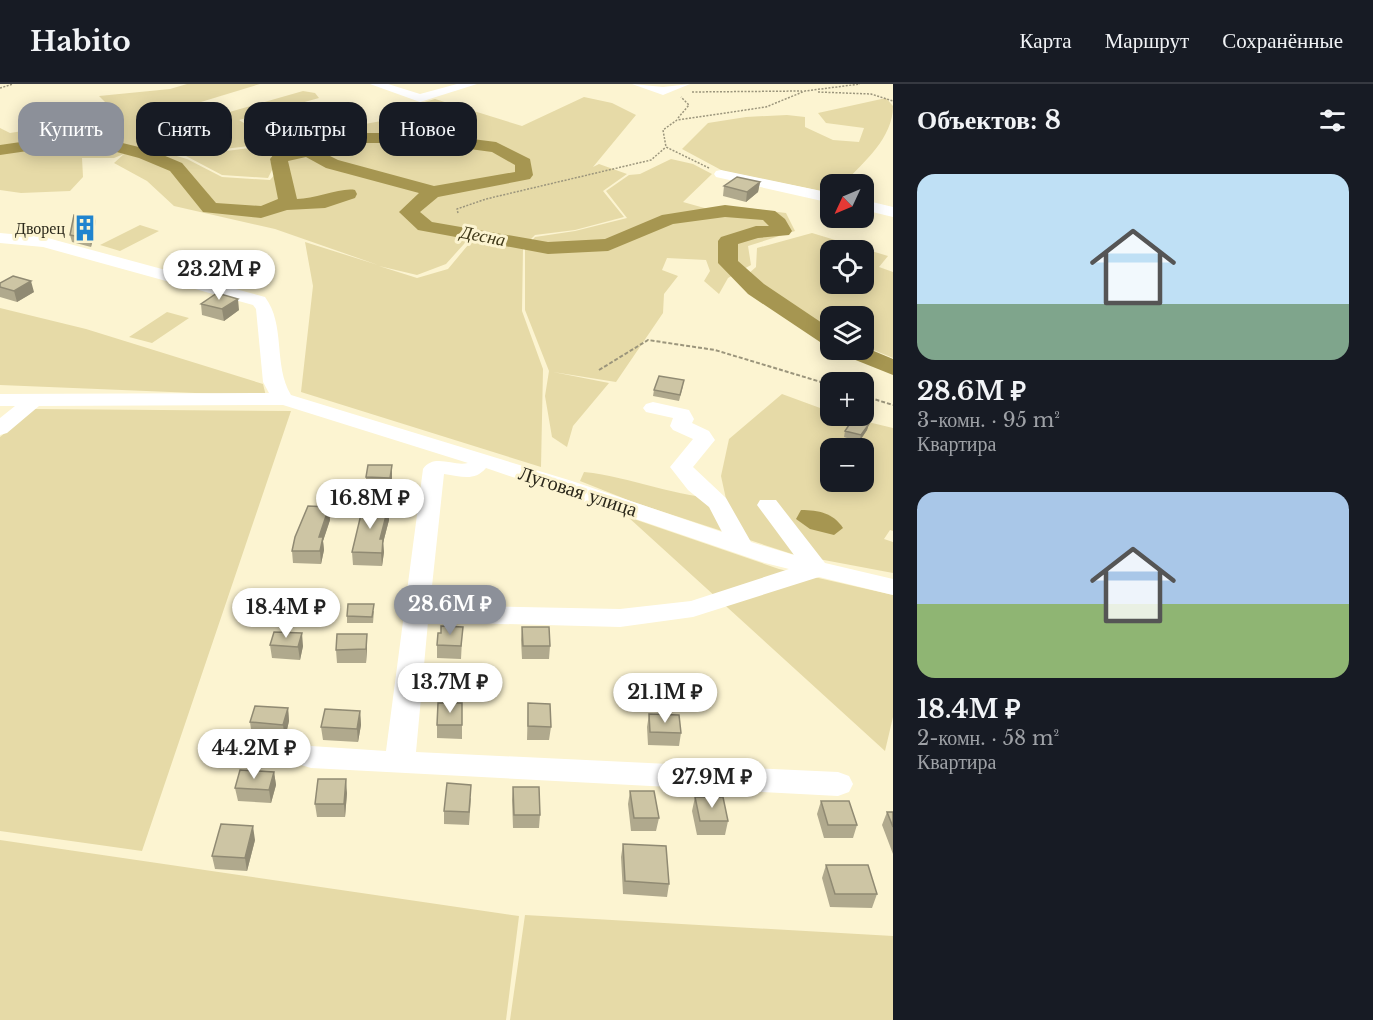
<!DOCTYPE html>
<html lang="ru">
<meta charset="utf-8">
<style>
:root{--surface:#171b24;--page:#20242c;--text:#f1f3f6;--muted:#9ea1a6;--line:#363941;--accent:#8c9099}
body{margin:0;font-family:"Libre Baskerville",serif;background:var(--page);color:var(--text);height:100vh;display:flex;flex-direction:column;font-size:22px;white-space:nowrap}
*{box-sizing:border-box;margin:0}
p{font-size:20px;color:var(--muted)}
.icon{flex:none;width:33px;height:33px;fill:none;stroke:currentColor;stroke-width:2;stroke-linecap:round;stroke-linejoin:round}
.map{position:relative;flex:1;overflow:hidden}
.drawer{display:flex;flex-direction:column;background:var(--surface);width:480px}
.drawer>*{flex:none}
.guide{position:absolute;left:18px;top:18px;width:570px;height:54px;display:flex;gap:12px}
.needle{width:39px;rotate:226deg}
.fabs{position:absolute;left:820px;top:90px;display:grid;gap:12px}
.fabs a{display:grid;place-items:center;width:54px;height:54px;border-radius:12px;background:var(--surface);box-shadow:0 3px 15px #0003;font-size:30px}
.price{position:absolute;translate:-50% -51px;padding:0 14px;border-radius:21px;background:#fff;color:#222;font-size:20px;line-height:39px;filter:drop-shadow(0 2px 3px #0008)}
.price::after{content:'';position:absolute;left:50%;top:36px;width:18px;height:14px;margin-left:-9px;background:inherit;clip-path:polygon(0 0,100% 0,50% 100%)}
.price.active{background:var(--accent);color:#fff}
ul{padding:0;list-style:none}
li{display:grid;align-content:center;gap:12px;height:318px;padding:0 24px}
li span{display:grid;place-items:center;height:186px;border-radius:18px;color:#555}
li>.icon{margin-inline-start:auto}
span .icon{width:108px;height:108px;fill:#fffc;stroke-width:1}
li b{font-size:26px}
h2{display:flex;justify-content:space-between;align-items:center;height:72px;padding:0 24px;font-size:26px}
.chip{padding:0 21px;border-radius:18px;background:var(--surface);box-shadow:0 3px 15px #0003;font-size:21px;line-height:54px}
.chip.active{background:var(--accent);color:#fff}
header{display:flex;align-items:center;gap:36px;box-sizing:border-box;height:84px;padding:0 30px;background:var(--surface);border-bottom:2px solid var(--line)}
header strong{font-size:28px}
nav{display:flex;gap:33px;margin-inline-start:auto;font-size:21px}
main{display:flex;flex:1;min-height:0}
.map>svg:first-child{display:block}
.green{fill:#e6daa7;fill-rule:evenodd}
.water{fill:#a69651}
.lines{fill:none;stroke-linecap:round;stroke-linejoin:round}
.river{fill:#a69651;fill-rule:evenodd}
.path-far1{stroke:#9b957c;stroke-width:1.5;stroke-dasharray:2 1.5;stroke-linecap:butt}
.path{stroke:#9b957c;stroke-width:2;stroke-dasharray:4 2;stroke-linecap:butt}
.minor{fill:#fff;fill-rule:evenodd}
.wall{fill:#b0a98d}
.shaded-wall{fill:#908a73}
.building{fill:#cdc5a4;stroke:#908a73;stroke-width:1.5}
.labels{text-anchor:middle;stroke-width:6;stroke-linejoin:round;paint-order:stroke}
.far-poi-label{font-size:16px;fill:#2a271a;stroke:#fcf4d1;text-anchor:end}
.far-water-label{font-size:18px;font-style:italic;fill:#3f3818;stroke:#fcf4d1}
.street-label{font-size:20px;fill:#2a271a;stroke:#fcf4d1}
</style>
<header>
<strong>Habito</strong>
<nav><a>Карта</a><a>Маршрут</a><a>Сохранённые</a></nav>
</header>
<main>
<div class="map">
<svg width="893" height="936" viewBox="0 0 893 936">
<rect width="100%" height="100%" fill="#fcf4d1"/>
<path class="green" d="M187,0H260L201,18L226,29L303,7L315,9L319,14L239,36L265,52L281,53L284,61L278,64L267,60L181,70L146,61L131,67L146,63L187,75L222,93L270,96L291,72L285,54L393,35L414,21L435,15L522,42L584,13L612,19L636,31L593,83L599,80L627,90L603,107L624,133L575,146L535,151L528,158L473,150L446,180L417,191L379,182L417,194L448,185L473,155L523,164L522,227L543,285L541,383L301,308L313,202L305,158L378,181L275,145L174,122L147,97L114,79L124,70L114,74H82L83,93L70,107L21,109L0,106V44L10,49L80,38L116,29L99,12L170,5Z
M886,14L893,22C893,54 864,78 843,100H831V109L723,87L682,65L708,39L746,33L787,31L805,33V43L833,56L859,58L864,44L826,39L818,29Z
M265,62L276,65L270,76L273,84L268,94L222,91L186,72Z
M671,75L693,80L712,90L683,118L708,125L739,123L786,129L795,147L748,162L751,181L728,194L719,210L704,197L710,187L706,176L667,174L662,186L678,192L664,210L663,229L616,298L553,288L609,299L573,342L567,363L552,353L545,312L549,287L525,226V165L535,153L575,147L627,134L606,107L629,91L640,90Z
M140,141L159,147L120,167L100,161Z
M812,149L888,172L879,183L893,188V274L864,262V232H831V248L748,190L756,183L757,164ZM831,166H864V200H831Z
M0,224L86,245L263,300L266,312L0,301Z
M167,228L189,234L152,259L129,253Z
M782,310L831,328V332H843L893,344V447L890,446L884,455L893,458V489L792,470L633,418L580,397L584,388C632,393 677,414 726,415L721,392L729,355ZM831,364H864V398H831Z
M34,325L291,327L142,767L0,747V353Z
M628,433L779,485L893,511V633L885,667Z
M0,756L519,832L506,936H0Z
M525,831L893,852V936H510Z"/>
<path class="water" d="M801,426C819,426 833,429 843,444L834,451L810,445L796,435Z"/>
<g class="lines">
<path class="river" d="M352,49H425L496,58L530,75L533,91L530,95L438,113L420,128L432,138L548,158L605,155L662,131L725,121L775,127L785,135L792,147L789,151L758,154L738,160V177L764,200L831,245V262L823,260L748,210L718,179V157L721,153L756,142H769L763,136L725,133L673,140L608,167L548,170L418,146L399,128L419,109L326,84L306,73L288,77L297,115C315,115 342,103 355,106L357,110L355,114L325,124L287,126L261,134L203,128L170,87L139,74L98,63H55L0,71V61L55,53H98L151,66L182,79L216,119L261,122L278,115L270,75C287,51 326,53 352,49ZM352,59H425L492,68L515,81V88L434,102L338,76L316,65Z
M864,263L893,275V291L843,271L839,266H864Z"/>
<path class="path-far1" d="M0,4L13,0
M692,8L802,7
M818,8L871,10L893,17
M678,34L689,21L681,13
M709,84L666,63L663,46L677,36L766,23L805,7L860,0
M458,129L457,125L486,115L651,76L666,63"/>
<path class="path" d="M599,286L648,256L715,266L831,301
M864,312L893,321"/>
<path class="minor" d="M370,0H388L420,10L457,0H477L420,18Z
M632,0L663,3L690,0L663,11Z
M721,86L831,109V119L716,93L714,90L716,87Z
M864,116L893,123V133L864,126Z
M0,149L44,153L265,213C286,241 273,281 291,311L572,397L722,448L709,423L688,406L670,383L693,355L673,346L670,342L673,334L646,328L643,324L646,320L653,318L689,326L694,335L692,339L709,347L715,356L693,383L726,414L751,458L794,471L757,421L760,416H776L825,479L893,495V511L819,493L693,533L620,543L428,538L416,668L838,688L849,692L853,700L849,708L838,712L311,684L301,681L296,673L301,665L311,662L386,667L423,385C434,369 454,383 468,379L283,321L39,322L7,349L0,351V334L15,322H0V310L269,309L263,298L256,225L253,221L43,163L0,159ZM486,384L765,479L789,485L691,517L620,525L430,521L444,390C461,392 474,398 486,384Z"/>
</g>
<path class="wall" d="M760,98L758,108L746,118L723,112L724,102Z
M96,137L91,163L72,158L70,151Z
M0,199L34,208L17,218L0,213Z
M201,220L239,226L224,237L202,231Z
M683,302L679,317L653,312L654,306Z
M869,340L867,346L859,358L844,353L845,347Z
M366,393L392,394L390,406H366Z
M388,424L389,436L383,459L384,468L382,482L353,481L352,468Z
M330,436L323,457L324,466L321,480L293,479L292,467Z
M312,510L313,523L310,537L282,536L281,523Z
M374,527L373,539H347V532Z
M522,543L550,562L549,575H522L521,556Z
M462,556L461,575L437,574V561Z
M270,561L303,562L300,576L272,574Z
M367,563L366,579H337L336,566Z
M462,619V655L437,654V641Z
M528,619L551,643L549,656H527Z
M288,624L289,637L285,654L252,652L250,638Z
M360,627L361,641L358,658L323,656L321,643Z
M649,630L681,649L679,662L648,661L647,643Z
M274,688L276,701L271,719L238,717L235,704Z
M513,703L540,731L539,744H513L512,716Z
M630,707L659,734L656,747H631L628,720Z
M347,709L345,733H317L315,720Z
M695,713L728,737L725,751H697L692,727Z
M471,714L469,741L444,740V727Z
M821,717L857,741L853,754H824L817,730Z
M887,728H893V770L882,741Z
M255,756L247,787L215,785L212,772Z
M623,760L669,800L667,813L623,810L621,773Z
M826,781L877,810L872,824L830,823L822,794Z"/>
<path class="shaded-wall" d="M760,98L758,108L746,118L747,108Z
M94,130L96,137L91,163L90,155Z
M31,197L34,208L17,218L14,207Z
M238,215L239,226L224,237L222,225Z
M869,340L867,346L859,358L861,351Z
M392,381V394L390,406V394Z
M329,423L330,436L323,457L324,466L321,480L319,453Z
M388,424L389,436L383,459L384,468L382,482L380,455Z
M312,510L313,523L310,537L309,524Z
M302,549L303,562L300,576L298,563Z
M367,550V563L366,579V565Z
M288,624L289,637L285,654L283,641Z
M360,627L361,641L358,658L357,645Z
M274,688L276,701L271,719L269,706Z
M346,695L347,709L345,733L344,720Z
M253,742L255,756L247,787L245,774Z"/>
<path class="building" d="M737,93L760,98L747,108L724,102Z
M94,130L90,155L70,151L74,131Z
M13,192L31,197L14,207L0,203V199Z
M217,209L238,215L222,225L201,220Z
M659,292L684,296L680,311L654,306Z
M853,335L869,340L861,351L845,347Z
M368,381H392L390,394L366,393Z
M308,422L329,423L319,453H323L320,467H292L295,453Z
M363,422L388,424L380,455H383L382,469L352,468Z
M284,509L312,510L309,524L281,523Z
M348,520H374L372,533L347,532Z
M441,542L463,543L461,562L437,561L438,549H441Z
M522,543H549L550,562H523Z
M274,548L302,549L298,563L270,561Z
M337,550H367L366,565L336,566Z
M438,619H462V641H437Z
M528,619L550,620L551,643L528,642Z
M255,622L288,624L283,641L250,638Z
M325,625L360,627L357,645L321,643Z
M649,630L679,631L681,649L650,648Z
M240,686L274,688L269,706L235,704Z
M318,695H346L344,720H315Z
M447,699L471,701L469,728L444,727Z
M513,703H539L540,731H514Z
M630,707H654L659,734H634Z
M695,713H723L728,737H700Z
M821,717H849L857,741H828Z
M887,728H893V743Z
M221,740L253,742L245,774L212,772Z
M623,760L666,762L669,800L625,797Z
M826,781H868L877,810H835Z"/>
<defs>
<g id="building-bare" transform="scale(2.07)"><path d="M-4-6H4V6H1V3H-1V6H-4ZM-2.5-4.3h1.7v1.8h-1.7ZM.8-4.3h1.7v1.8H.8ZM-2.5-1h1.7V.8h-1.7ZM.8-1h1.7V.8H.8Z" fill="#2084cf" stroke="#fcf4d1" stroke-width="2.5" paint-order="stroke"/></g>
</defs>
<g fill-rule="evenodd">
<use href="#building-bare" x="85" y="144"/>
</g>
<g class="labels">
<g class="far-poi-label">
<text x="65" y="150">Дворец</text>
</g>
<g class="far-water-label">
<text transform="translate(483 152) rotate(11)" y="6">Десна</text>
</g>
<g class="street-label">
<text transform="translate(578 407) rotate(18)" y="7">Луговая улица</text>
</g>
</g>
</svg>
<div class="fabs">
<a><svg class="needle" viewBox="-14 -14 28 28"><path d="M0-13l5 13h-10z" fill="#e53935"/><path d="M0 13l5-13h-10z" fill="#9ea1a6"/></svg></a>
<a><svg class="icon" aria-label="locate" viewBox="0 0 24 24"><circle cx="12" cy="12" r="6"/><path d="M12 2v4M12 18v4M2 12h4M18 12h4"/></svg></a>
<a><svg class="icon" aria-label="layers" viewBox="0 0 24 24"><path d="M12 4l9 5-9 5-9-5zM3 14l9 5 9-5"/></svg></a>
<a>+</a>
<a>−</a>
</div>
<b class="price" style="left:219px;top:217px">23.2M ₽</b>
<b class="price" style="left:370px;top:446px">16.8M ₽</b>
<b class="price active" style="left:450px;top:552px">28.6M ₽</b>
<b class="price" style="left:286px;top:555px">18.4M ₽</b>
<b class="price" style="left:450px;top:630px">13.7M ₽</b>
<b class="price" style="left:665px;top:640px">21.1M ₽</b>
<b class="price" style="left:254px;top:696px">44.2M ₽</b>
<b class="price" style="left:712px;top:725px">27.9M ₽</b>
<div class="guide">
<a class="chip active">Купить</a>
<a class="chip">Снять</a>
<a class="chip">Фильтры</a>
<a class="chip">Новое</a>
</div>
</div>
<section class="drawer">
<h2>Объектов: 8<svg class="icon" aria-label="filters" viewBox="0 0 24 24"><path d="M4 7h16M4 17h16"/><circle cx="9" cy="7" r="2"/><circle cx="15" cy="17" r="2"/></svg></h2>
<ul>
<li><span style="background:linear-gradient(#bfe0f5 70%,#7fa58c 0)"><svg class="icon" aria-label="home" viewBox="0 0 24 24"><path d="M3 11l9-7 9 7M6 9v11h12V9"/></svg></span><div><b>28.6M ₽</b><p>3-комн. · 95 m²</p><p>Квартира</p></div></li>
<li><span style="background:linear-gradient(#a9c7e8 60%,#8fb573 0)"><svg class="icon" aria-label="home" viewBox="0 0 24 24"><path d="M3 11l9-7 9 7M6 9v11h12V9"/></svg></span><div><b>18.4M ₽</b><p>2-комн. · 58 m²</p><p>Квартира</p></div></li>
</ul>
</section>
</main>
